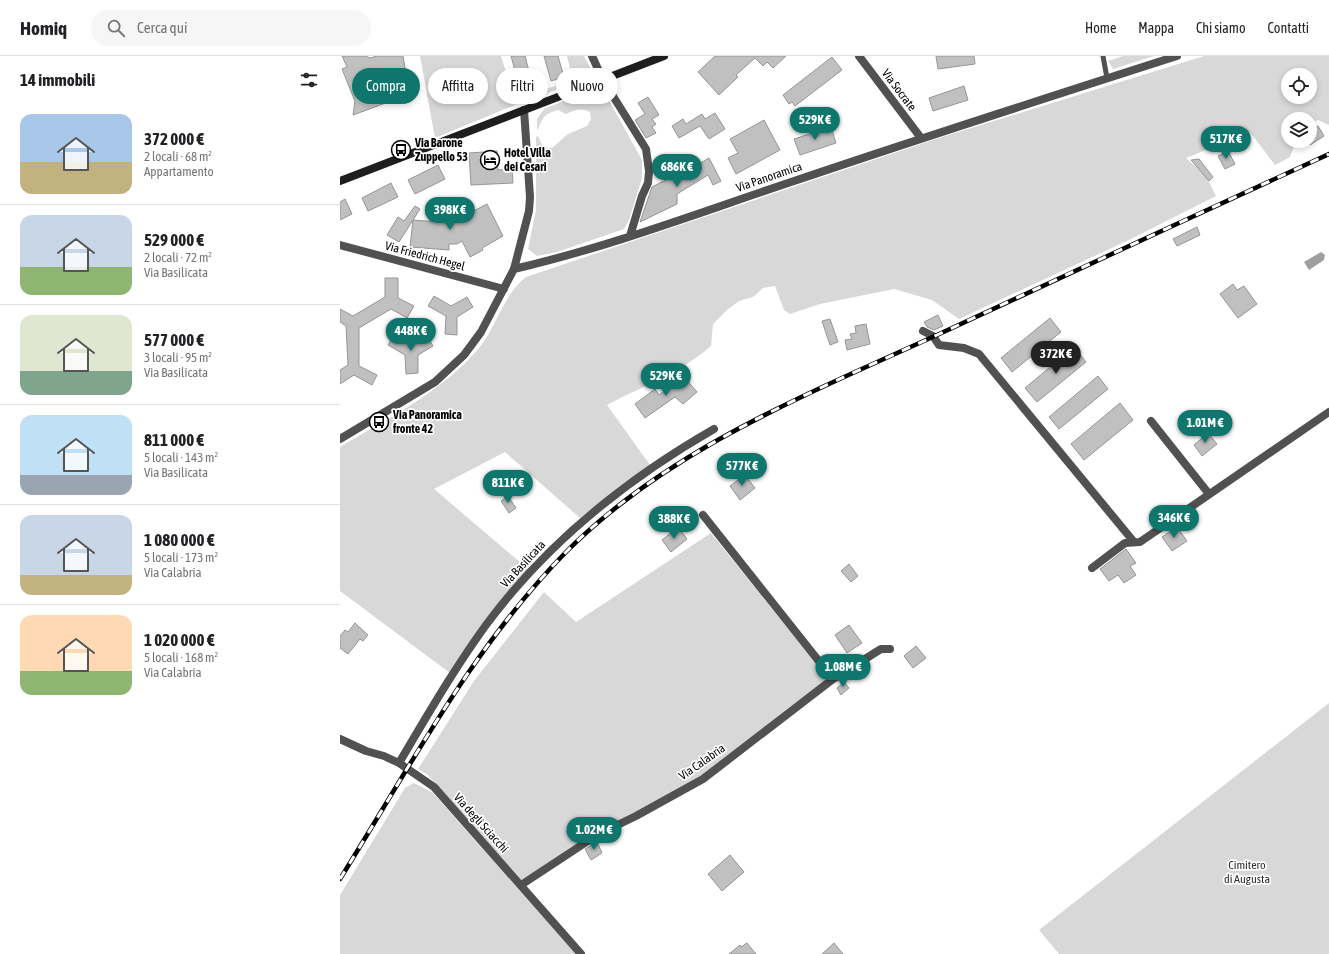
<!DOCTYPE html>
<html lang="it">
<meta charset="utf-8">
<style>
:root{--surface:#fff;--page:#f6f6f6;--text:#202124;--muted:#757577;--line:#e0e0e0;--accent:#0f766e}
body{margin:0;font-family:"Asap Condensed",sans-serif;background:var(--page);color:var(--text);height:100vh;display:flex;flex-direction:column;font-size:15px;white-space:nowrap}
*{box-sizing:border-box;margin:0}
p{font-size:13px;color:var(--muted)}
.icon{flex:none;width:22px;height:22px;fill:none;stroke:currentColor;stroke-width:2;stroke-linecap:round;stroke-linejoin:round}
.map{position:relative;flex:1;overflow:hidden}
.sheet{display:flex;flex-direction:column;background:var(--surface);width:340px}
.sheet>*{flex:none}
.top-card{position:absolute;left:12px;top:12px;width:380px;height:36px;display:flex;gap:8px}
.fabs{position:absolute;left:941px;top:12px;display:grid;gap:8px}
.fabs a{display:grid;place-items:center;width:36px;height:36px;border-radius:50%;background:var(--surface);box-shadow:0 2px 6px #0003;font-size:20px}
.price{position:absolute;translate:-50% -34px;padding:0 9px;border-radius:14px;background:var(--accent);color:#fff;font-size:13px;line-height:26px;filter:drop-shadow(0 1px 2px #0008)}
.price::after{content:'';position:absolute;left:50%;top:24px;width:12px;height:9px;margin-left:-6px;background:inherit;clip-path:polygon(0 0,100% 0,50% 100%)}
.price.current{background:#222;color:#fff}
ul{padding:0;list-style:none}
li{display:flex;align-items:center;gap:12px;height:100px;padding:0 20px}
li+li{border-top:1px solid var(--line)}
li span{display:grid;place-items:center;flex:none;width:112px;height:80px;border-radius:12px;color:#555}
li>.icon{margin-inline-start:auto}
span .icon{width:48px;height:48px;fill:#fffc;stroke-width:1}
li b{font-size:17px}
h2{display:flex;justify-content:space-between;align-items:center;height:48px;padding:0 20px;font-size:17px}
.chip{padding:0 14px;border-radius:18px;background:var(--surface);box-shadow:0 2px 6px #0003;font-size:14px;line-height:36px}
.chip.current{background:var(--accent);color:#fff}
header{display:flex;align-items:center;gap:24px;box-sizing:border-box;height:56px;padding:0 20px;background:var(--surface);border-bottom:1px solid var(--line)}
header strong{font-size:19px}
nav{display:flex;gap:22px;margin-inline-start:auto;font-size:14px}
.search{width:280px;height:36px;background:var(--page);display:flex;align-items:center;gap:10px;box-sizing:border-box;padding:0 14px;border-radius:22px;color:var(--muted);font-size:15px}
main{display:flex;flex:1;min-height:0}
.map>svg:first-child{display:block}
.green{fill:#d8d8d8;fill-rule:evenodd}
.water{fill:#9f9f9f}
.building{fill:#c0c0c0;stroke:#959595}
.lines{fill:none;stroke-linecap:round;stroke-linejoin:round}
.lane{stroke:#515151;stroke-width:5}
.street{stroke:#515151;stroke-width:8}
.secondary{stroke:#1e1e1e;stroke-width:8}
.rail-casing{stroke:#000;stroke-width:4.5}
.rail{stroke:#fff;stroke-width:3;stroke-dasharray:9;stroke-linecap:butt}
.labels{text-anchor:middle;stroke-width:3.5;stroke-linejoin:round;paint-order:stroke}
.street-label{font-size:12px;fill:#000;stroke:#fff}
.poi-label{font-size:12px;font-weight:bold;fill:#000;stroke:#fff;text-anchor:start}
.park-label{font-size:12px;fill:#2f2f2f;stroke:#fff}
</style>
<header>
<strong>Homiq</strong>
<div class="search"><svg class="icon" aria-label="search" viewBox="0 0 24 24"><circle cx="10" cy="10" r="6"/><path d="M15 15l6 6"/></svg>Cerca qui</div>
<nav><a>Home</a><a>Mappa</a><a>Chi siamo</a><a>Contatti</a></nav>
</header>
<main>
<section class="sheet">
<h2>14 immobili<svg class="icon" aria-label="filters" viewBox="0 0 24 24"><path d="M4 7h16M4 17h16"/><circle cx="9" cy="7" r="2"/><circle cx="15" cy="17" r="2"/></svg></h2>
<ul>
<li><span style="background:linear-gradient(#a9c7e8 60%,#c2b280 0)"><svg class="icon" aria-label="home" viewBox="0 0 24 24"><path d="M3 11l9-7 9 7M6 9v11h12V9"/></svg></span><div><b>372 000 €</b><p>2 locali · 68 m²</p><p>Appartamento</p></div></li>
<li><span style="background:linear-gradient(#c9d6e8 65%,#8fb573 0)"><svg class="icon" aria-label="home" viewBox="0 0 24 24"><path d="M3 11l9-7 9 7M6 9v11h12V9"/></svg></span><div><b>529 000 €</b><p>2 locali · 72 m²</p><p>Via Basilicata</p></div></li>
<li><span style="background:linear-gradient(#dfe7d0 70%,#7fa58c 0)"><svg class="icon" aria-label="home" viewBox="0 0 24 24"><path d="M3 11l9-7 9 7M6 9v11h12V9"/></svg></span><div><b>577 000 €</b><p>3 locali · 95 m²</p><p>Via Basilicata</p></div></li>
<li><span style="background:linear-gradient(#bfe0f5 75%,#9aa5b1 0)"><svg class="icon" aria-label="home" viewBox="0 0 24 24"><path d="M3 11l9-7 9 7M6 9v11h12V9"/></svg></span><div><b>811 000 €</b><p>5 locali · 143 m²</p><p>Via Basilicata</p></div></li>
<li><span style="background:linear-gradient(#c9d6e8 75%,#c2b280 0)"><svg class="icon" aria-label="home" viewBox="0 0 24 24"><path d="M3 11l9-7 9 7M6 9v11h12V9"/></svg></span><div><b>1 080 000 €</b><p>5 locali · 173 m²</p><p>Via Calabria</p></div></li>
<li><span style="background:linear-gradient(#ffd9b3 70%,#8fb573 0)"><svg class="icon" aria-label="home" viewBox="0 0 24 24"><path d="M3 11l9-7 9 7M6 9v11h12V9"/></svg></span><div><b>1 020 000 €</b><p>5 locali · 168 m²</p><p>Via Calabria</p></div></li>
</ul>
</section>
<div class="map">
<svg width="989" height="898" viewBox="0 0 989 898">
<rect width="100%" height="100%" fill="#fff"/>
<path class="green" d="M80,0H161L174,42L233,25L227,0H244L253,17L251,21L181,47L179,42L173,45L175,49L95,82Z
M783,0H814L773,13L768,5Z
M864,0H989V69L978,64L970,68V63H948V85H956L950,101L935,109L910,76L846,102L866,120L876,140L791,183L619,263L592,244L554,233L480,248L450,258L444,254L435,230L423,232L413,241L399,245L387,254L373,268L371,290C340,317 303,330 267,349L310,409L278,431L240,462L165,396L94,433L188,513L144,566L110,617L0,535V391C48,362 102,336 139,292C157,270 163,239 186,221L599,82ZM948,19H970V41H948Z
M261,30L302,104V122L289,164L284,173L217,196L197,200L188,193L196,154V81L198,80L203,91L212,92L228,78L247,70L251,63L250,56C241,51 235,54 226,58L218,54C205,57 202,62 198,74L197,73V63L204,53Z
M371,477L485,619L484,626L448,652L364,719L181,824L88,719L78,713L134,625L204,536L236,566Z
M989,647V898H719L699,874Z
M74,727L93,737L236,898H0V839L65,732Z"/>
<path class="water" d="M981,196L985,199L984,204L969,214L964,206Z"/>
<path class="building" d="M2,0H26L30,2L37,0H63L67,23L58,28L62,41L13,59L15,45L2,13L7,11Z
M171,0H185L193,30L180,33Z
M204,0H218L224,21L211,25Z
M375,0H446L433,12L427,6L423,10L415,2L396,19L398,21L379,39L358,16Z
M596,0H634L635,8L598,13Z
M492,1L502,14L455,50L452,46L449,48L443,39Z
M624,30L628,44L593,55L589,42Z
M308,41L319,59L312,63L316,68L312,71L316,77L306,82L295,64L305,58L298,47Z
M375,57L385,73L369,83L360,70L339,82L332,70L343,63L346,68L362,58L365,63Z
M424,64L440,94L396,118L388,102L398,97L390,83Z
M978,70L984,80L970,89V74Z
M491,71L496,87L460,99L454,83Z
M157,95L158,114L172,113L173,127L131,129L129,97Z
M888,95L895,108L885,113L878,100Z
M369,102L381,125L373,129L368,119L337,138V148L300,166L312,131L343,115L344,117Z
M859,103L873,121L869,125L851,104Z
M98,109L105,123L75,138L68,124Z
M51,127L58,141L28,155L22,142Z
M5,143L12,158L0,164V146Z
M147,148L163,180L142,192L143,194L130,201L122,185L117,188H109V194L70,191L73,164L59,186L47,179L58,161L64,165L75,150L80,153L73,164L111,167Z
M857,171L860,179L837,190L833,183Z
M45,222H58V242L74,250L67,262L51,253L19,272V310L37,319L32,329L14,319L0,328V314L8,309L6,270L0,266V253L13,260L45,241Z
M893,228L897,234L904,230L917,248L898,262L880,238Z
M94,240L111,250L127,241L133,251L117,261V279L105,278L106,260L88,250Z
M598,259L603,270L594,274L587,271L584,266Z
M710,262L721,276L672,316L661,302Z
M490,263L498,286L490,289L482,265Z
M526,268L530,288L507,294L505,284L512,283L510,278L516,277L515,270Z
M54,279L72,289L87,280L93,290L78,299V317L66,318L65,299L48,289Z
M734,291L746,306L697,346L685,332Z
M758,320L768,333L719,373L709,361Z
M345,322L357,336L343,348L335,341L305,362L295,348L315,333L319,339L335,326L337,328Z
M780,347L793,364L744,404L731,388Z
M868,377L877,388L862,400L854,389Z
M405,419L415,432L400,444L390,430Z
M168,440L176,452L169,457L161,445Z
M338,471L347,483L331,496L322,484Z
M837,471L847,485L832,495L822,481Z
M786,493L796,507L790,510L796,519L784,527L778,519L769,525L760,513Z
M509,508L518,520L511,526L501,515Z
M15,567L28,579L23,585L20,583L8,598L0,592V580L5,574L8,576Z
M509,569L522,587L507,597L495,579Z
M576,590L586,602L573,612L564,600Z
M504,626L509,632L501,639L497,632Z
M257,786L262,797L251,804L245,793Z
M390,799L404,816L382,835L368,818Z
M407,887L416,898H389L400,889L401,891Z
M494,887L503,898H482Z"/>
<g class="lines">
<path class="lane" d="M763,0L767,22"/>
<path class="street" d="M252,0L263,24L306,93L309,115L308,127L302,140L290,180
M519,0L581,82
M0,189L164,233
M174,213C269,191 361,156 454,125C581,82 709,41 837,0
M583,275L593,280L599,289L624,292L639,298L794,486
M811,365L869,438
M0,383L95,326L124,299L141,276L174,213L189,155L190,141L184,54
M363,459L493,623
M752,512L785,487L800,486L989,356
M0,683L26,695L44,700L59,707L94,731L241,898
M59,707C87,660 114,613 146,569C206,488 287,423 374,373
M181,829L257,779L296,760L363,723L493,623L541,593H550"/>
<path class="secondary" d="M0,125L324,0"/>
<g class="rail-casing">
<path id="rail" d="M0,823C70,711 133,590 227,495C329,393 468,338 597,279C728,218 858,158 989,98"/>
</g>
<use href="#rail" class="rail"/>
</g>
<defs>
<g id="bus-ring" transform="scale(1)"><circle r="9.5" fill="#fff" stroke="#000" stroke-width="1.5"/><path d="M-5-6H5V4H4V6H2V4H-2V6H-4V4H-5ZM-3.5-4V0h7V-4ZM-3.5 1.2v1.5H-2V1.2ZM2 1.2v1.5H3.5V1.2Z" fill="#000"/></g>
<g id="hotel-ring" transform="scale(1)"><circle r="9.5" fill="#fff" stroke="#000" stroke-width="1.5"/><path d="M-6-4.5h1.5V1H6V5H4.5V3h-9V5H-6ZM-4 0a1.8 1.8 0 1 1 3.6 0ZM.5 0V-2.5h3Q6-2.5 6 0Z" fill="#000"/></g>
</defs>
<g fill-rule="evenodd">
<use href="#bus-ring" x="61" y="94"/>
<use href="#hotel-ring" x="150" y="104"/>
<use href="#bus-ring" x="39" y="366"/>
</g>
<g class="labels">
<g class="street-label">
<text transform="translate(559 34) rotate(53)" y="4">Via Socrate</text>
<text transform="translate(429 121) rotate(-19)" y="4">Via Panoramica</text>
<text transform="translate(85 200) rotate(15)" y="4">Via Friedrich Hegel</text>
<text transform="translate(183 508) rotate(-47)" y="4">Via Basilicata</text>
<text transform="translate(362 706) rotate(-35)" y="4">Via Calabria</text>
<text transform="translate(141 767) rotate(48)" y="4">Via degli Sciacchi</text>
</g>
<g class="poi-label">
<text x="75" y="91">Via Barone<tspan x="75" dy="14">Zuppello 53</tspan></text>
<text x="164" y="101">Hotel Villa<tspan x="164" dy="14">dei Cesari</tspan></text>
<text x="53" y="363">Via Panoramica<tspan x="53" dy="14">fronte 42</tspan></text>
</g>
<g class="park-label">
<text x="907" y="813">Cimitero<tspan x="907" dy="14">di Augusta</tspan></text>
</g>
</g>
</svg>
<div class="fabs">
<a><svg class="icon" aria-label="locate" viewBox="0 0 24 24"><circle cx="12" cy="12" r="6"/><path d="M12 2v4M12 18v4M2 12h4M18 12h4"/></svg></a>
<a><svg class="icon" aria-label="layers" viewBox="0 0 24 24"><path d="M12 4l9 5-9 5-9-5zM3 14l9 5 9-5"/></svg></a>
</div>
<b class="price" style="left:475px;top:85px">529K €</b>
<b class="price" style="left:886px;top:104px">517K €</b>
<b class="price" style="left:337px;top:132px">686K €</b>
<b class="price" style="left:110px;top:175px">398K €</b>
<b class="price" style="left:71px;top:296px">448K €</b>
<b class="price current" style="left:716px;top:319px">372K €</b>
<b class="price" style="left:326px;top:341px">529K €</b>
<b class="price" style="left:865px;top:388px">1.01M €</b>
<b class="price" style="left:402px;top:431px">577K €</b>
<b class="price" style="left:168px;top:448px">811K €</b>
<b class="price" style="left:834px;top:483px">346K €</b>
<b class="price" style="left:334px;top:484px">388K €</b>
<b class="price" style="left:503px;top:632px">1.08M €</b>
<b class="price" style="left:254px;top:795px">1.02M €</b>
<div class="top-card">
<a class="chip current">Compra</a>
<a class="chip">Affitta</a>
<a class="chip">Filtri</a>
<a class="chip">Nuovo</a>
</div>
</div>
</main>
